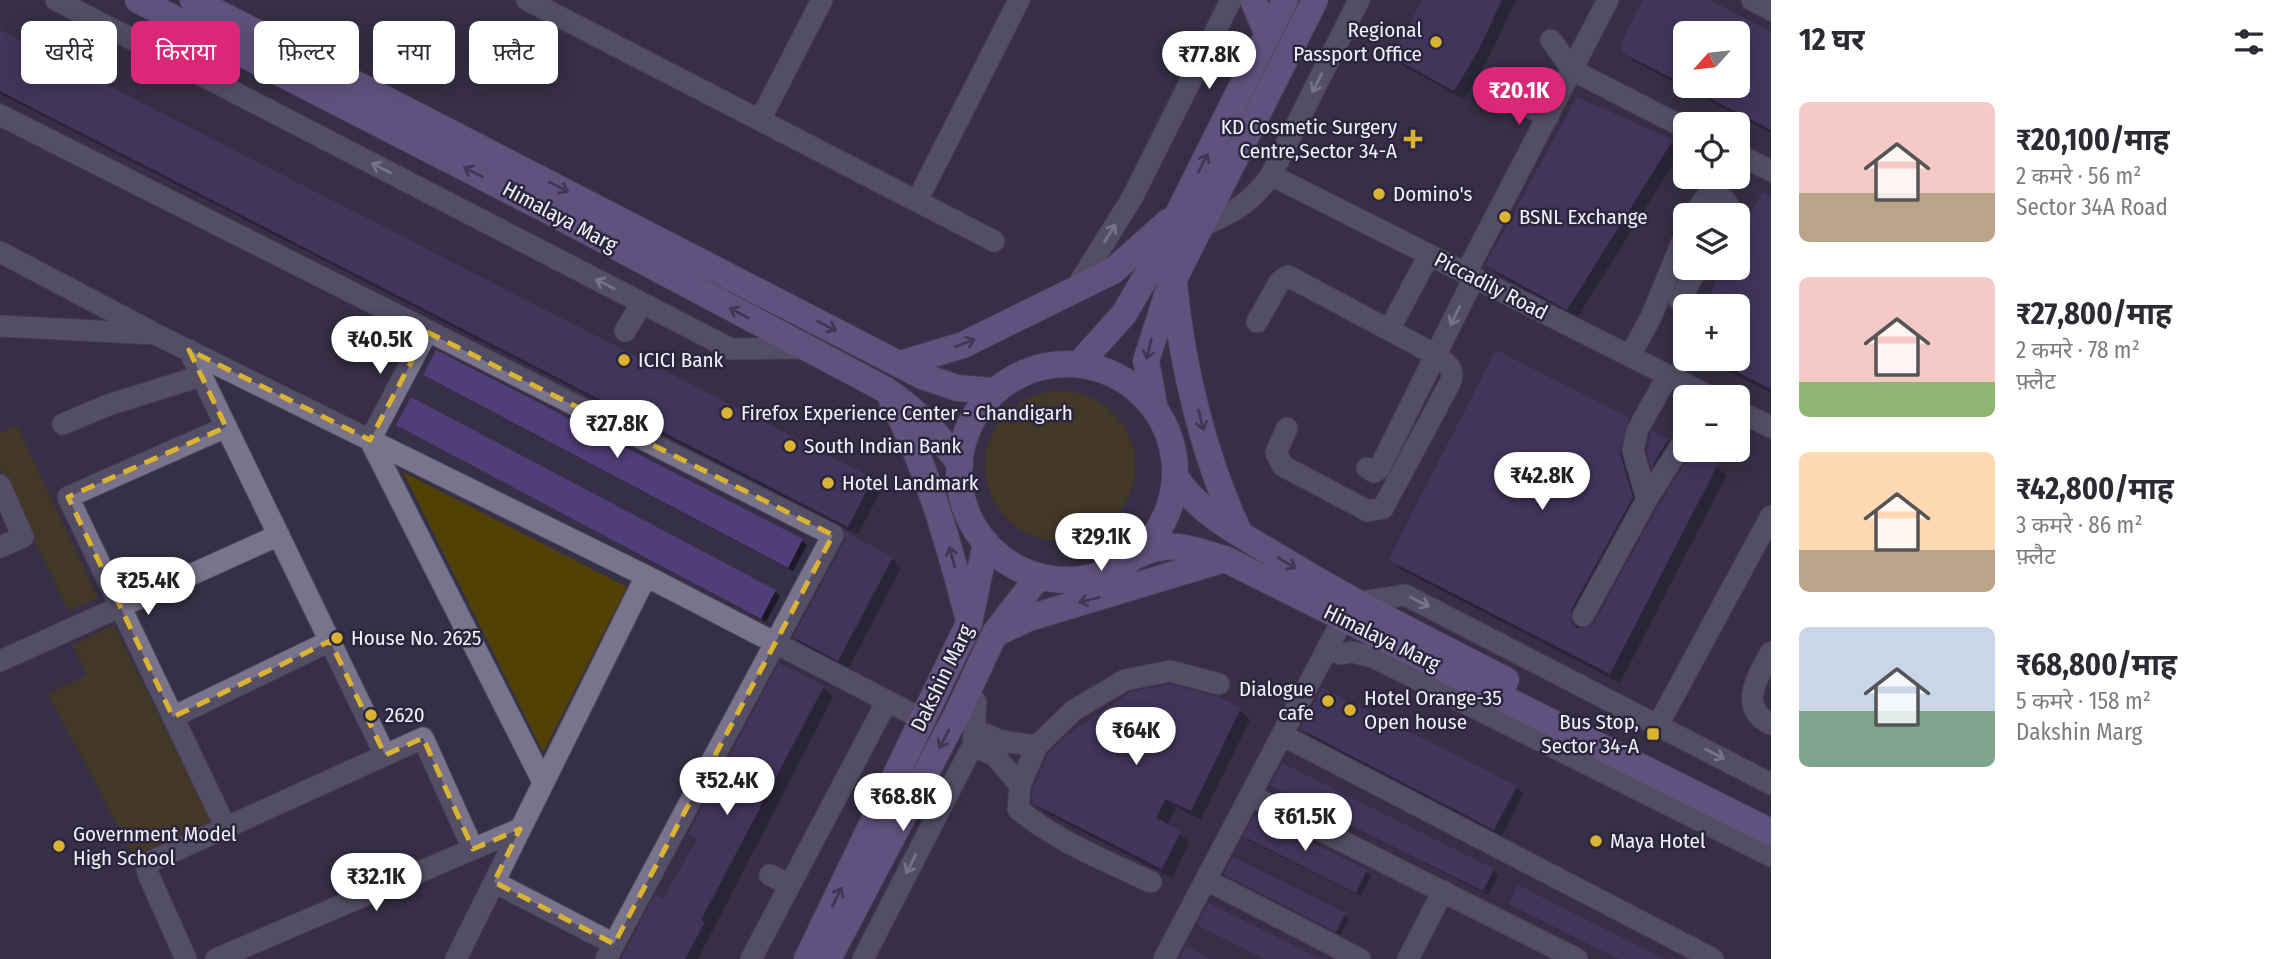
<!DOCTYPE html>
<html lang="hi">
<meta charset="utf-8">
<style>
:root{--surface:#fff;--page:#f2f2f3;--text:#2b2b33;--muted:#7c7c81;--accent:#db2777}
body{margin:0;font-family:"Fira Sans Condensed","Noto Sans Devanagari",sans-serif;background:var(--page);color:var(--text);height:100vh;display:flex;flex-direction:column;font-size:26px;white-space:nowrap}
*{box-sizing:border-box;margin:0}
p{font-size:23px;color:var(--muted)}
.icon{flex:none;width:38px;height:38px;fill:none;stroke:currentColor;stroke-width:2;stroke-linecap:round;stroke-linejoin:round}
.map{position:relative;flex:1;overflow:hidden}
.details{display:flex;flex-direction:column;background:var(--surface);width:525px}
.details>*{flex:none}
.hud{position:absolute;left:21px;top:21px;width:665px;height:63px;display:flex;gap:14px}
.needle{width:46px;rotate:243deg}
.buttons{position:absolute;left:1673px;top:21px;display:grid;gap:14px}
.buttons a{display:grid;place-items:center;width:77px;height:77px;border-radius:10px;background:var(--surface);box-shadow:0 4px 18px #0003;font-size:35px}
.price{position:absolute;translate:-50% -60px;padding:0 16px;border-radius:24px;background:#fff;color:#222;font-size:23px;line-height:46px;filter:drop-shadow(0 2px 4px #0008)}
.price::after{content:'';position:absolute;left:50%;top:42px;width:21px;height:16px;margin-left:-10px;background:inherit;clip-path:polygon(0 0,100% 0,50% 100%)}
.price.active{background:var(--accent);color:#fff}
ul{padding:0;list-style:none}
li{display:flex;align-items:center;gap:21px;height:175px;padding:0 28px}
li span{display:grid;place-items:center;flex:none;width:196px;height:140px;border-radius:10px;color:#555}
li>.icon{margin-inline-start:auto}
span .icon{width:84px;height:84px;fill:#fffc;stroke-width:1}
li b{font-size:30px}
h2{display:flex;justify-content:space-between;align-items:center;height:84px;padding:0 28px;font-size:30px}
.tag{padding:0 24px;border-radius:10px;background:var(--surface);box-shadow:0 4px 18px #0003;font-size:24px;line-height:63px}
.tag.active{background:var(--accent);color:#fff}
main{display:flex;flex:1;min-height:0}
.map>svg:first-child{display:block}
.green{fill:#524104}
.shadow{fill:#0007;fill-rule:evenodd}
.building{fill:#513d78}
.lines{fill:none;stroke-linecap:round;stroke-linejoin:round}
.minor-casing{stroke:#514c5e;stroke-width:23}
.major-casing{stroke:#514c5e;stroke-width:28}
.minor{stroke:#79738c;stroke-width:21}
.major{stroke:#937dc5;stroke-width:26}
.oneway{stroke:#c8c4d5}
.oneway2{stroke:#4b4065}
.marked{fill:none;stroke:#dab333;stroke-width:5;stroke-dasharray:14 9;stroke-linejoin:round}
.poi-dot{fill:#dab333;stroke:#2c263c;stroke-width:2.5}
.labels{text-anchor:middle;stroke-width:5;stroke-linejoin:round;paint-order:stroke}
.poi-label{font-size:21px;fill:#f2effd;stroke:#2c263c;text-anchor:start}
.street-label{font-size:21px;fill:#f2effd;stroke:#2c263c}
</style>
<main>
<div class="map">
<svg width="1771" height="959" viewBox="0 0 1771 959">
<rect width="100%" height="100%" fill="#363046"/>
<path class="green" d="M985 466a75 75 0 1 1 150 0a75 75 0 1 1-150 0Z
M17,426L98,598L68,611L0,467V433Z
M403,472L627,587L543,752Z
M114,625L212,822L136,860L48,694L87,675L73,645Z"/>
<path class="shadow" d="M1424,0H1516L1487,61L1464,99L1404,66L1394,56Z
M1645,0H1706L1771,34V133L1633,61L1623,51ZM1685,33H1738V86H1685Z
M0,32L872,480L881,490L858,535L0,94Z
M1672,141L1681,151L1577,318L1497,274L1487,264Z
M1762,194L1771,199V393L1704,359H1738V306H1706L1725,268H1738V243Z
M437,352L802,541L807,545L793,571L430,379L425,374Z
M1628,420L1638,430L1642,508L1581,620V629H1590L1717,466L1726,476L1620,683L1400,569L1391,559Z
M398,425L775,591L780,596L766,622Z
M1653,433L1678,451L1662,476L1653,466L1648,450Z
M892,558L901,568L848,669L805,647L795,637Z
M780,665L823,688L833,697L698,959H623L664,902L697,841L690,834Z
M1131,694L1240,710L1250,720L1201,819L1176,807L1167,825L1190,842L1172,878L1044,812L1034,802L1049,755L1100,713Z
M1302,729L1516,787L1523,794L1502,836L1309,736Z
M1273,785L1493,870L1498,875L1488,895Z
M1256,816L1366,872L1371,876L1361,896L1250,841L1246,836Z
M1226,874L1345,915L1349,919L1341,935Z
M1511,903L1660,959H1617Z
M1199,925L1316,959H1263Z"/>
<path class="building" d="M1422,0H1502L1478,51L1454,91L1392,57Z
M1643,0H1710L1771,32V130L1686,86H1738V33H1685V85L1621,52V43Z
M0,30L873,478L848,527L0,91Z
M1577,97L1673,140L1567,310L1485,265Z
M1762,192L1771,197V389L1711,359H1738V306H1704L1723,268H1738V239Z
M436,350L803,539L788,568L423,375Z
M1496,350L1629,418L1620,454L1633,497L1571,610L1572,622L1577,628L1589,627L1595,622L1658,506L1693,451L1718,464L1610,674L1388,560Z
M411,397L776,590L761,619L396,425Z
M1652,431L1669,439L1651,467L1647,450Z
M845,532L893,557L838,661L793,637L845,541Z
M779,663L824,686L701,920L705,922L685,959H621L655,895L663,899L697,839L688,834Z
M1170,684L1219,697L1241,708L1191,811L1166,799L1156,818L1181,831L1162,869L1032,803L1033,788L1048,754L1067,735L1131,692Z
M1322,688L1517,786L1494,830L1300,729Z
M1282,763L1494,869L1483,891L1270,785Z
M1255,814L1367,870L1356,893L1243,836Z
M1233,857L1346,913L1336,932L1224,874Z
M1518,885L1618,936L1664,959H1618L1537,918L1509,904Z
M1208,903L1320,959H1264L1238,946L1197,925Z
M1186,946L1211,959H1179Z"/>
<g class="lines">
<g class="minor-casing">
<path id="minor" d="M56,0L731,349L804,348
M527,0L994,241
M1752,0L1771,10
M1551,40L1572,70L1685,128
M1497,90L1548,117
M0,115L833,535L606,959
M760,120L822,0
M1738,154L1771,171
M1271,175L1711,397
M917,201L1019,0
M1693,215L1708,195L1725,200L1728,205L1723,215
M1200,227C1234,212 1249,205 1271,175L1359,0
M0,252L150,331
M1466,273L1608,0
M1074,291L1132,198L1231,0
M1680,301L1697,268
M1257,322L1280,281L1288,276L1436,355C1447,364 1456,368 1450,383L1383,508L1368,511L1283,466L1276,453L1287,428
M0,326L155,334L646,576L922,719
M1389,330L1429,255
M625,331L642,303
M427,332L370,440L543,782
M189,350L385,755
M1630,356L1651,317L1685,235
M1738,411L1771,427
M63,424L108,405L201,376
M226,427L68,497L226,828
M1367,468L1374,472L1379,469L1474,278
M0,485L23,537L0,547
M1647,499L1685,439
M1354,603L1405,595L1771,784
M1583,616L1647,499L1633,451L1637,431L1668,375
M1328,646L1341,654L1352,652L1373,657L1771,856
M1771,652C1758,676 1737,708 1771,724
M0,661L279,535
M173,717L330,641
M1658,725L1771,516
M974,730L1002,741L1037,746
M1282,735L1713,959
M973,745L995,756L1020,785
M1262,801L1577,959
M770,875L790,885
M494,882L614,944
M1151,882C1106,861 1056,841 1018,809L1020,785L1037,746L1074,710L1125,680L1170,671L1219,684
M1216,885L1360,959
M186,959L148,874L147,867L150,862L423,738L473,849
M216,959L520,829
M456,959L646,576
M751,959L887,701
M863,959L973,745L976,702L964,696
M1164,959L1343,619
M1408,959L1443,891"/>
</g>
<g class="major-casing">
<path id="major" d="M138,0L549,211L886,390C916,410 939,435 960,464
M193,0L922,376L957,388L995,391
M1253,0L1268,35
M1174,283C1182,367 1204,458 1240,534
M900,364L963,345L1113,271L1168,222
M1079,364L1124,314L1151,268L1285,0
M959 472a108 108 0 1 1 216 0a108 108 0 1 1-216 0Z
M892,401C929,471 949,545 969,621
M1155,409L1146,361L1169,289L1315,0
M1176,478C1201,515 1242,535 1280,558C1354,603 1429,641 1506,680
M1138,555C1173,539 1190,549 1225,559L1771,832
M997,633L1029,618L1225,559
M807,959L969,623L986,543
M828,959L957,714L995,633L1038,577"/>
</g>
<use href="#minor" class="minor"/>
<use href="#major" class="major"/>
</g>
<defs><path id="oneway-shaft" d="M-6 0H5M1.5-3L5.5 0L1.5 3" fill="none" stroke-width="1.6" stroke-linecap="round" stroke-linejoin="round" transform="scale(1.75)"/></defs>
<g class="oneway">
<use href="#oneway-shaft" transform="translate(1317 83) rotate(117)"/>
<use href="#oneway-shaft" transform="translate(381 168) rotate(-153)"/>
<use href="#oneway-shaft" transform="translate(1110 233) rotate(-58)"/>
<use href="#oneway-shaft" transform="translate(605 284) rotate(-153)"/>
<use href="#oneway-shaft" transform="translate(1455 316) rotate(116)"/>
<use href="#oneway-shaft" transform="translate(1420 602) rotate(27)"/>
<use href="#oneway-shaft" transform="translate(1715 754) rotate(27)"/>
<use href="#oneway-shaft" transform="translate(911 864) rotate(117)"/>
</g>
<g class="oneway2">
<use href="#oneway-shaft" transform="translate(1203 163) rotate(-63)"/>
<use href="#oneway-shaft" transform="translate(473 172) rotate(-153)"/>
<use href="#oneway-shaft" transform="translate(559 187) rotate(27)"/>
<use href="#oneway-shaft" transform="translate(739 313) rotate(-152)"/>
<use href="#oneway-shaft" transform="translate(827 326) rotate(27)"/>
<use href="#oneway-shaft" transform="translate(965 343) rotate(-21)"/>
<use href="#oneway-shaft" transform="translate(1149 349) rotate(103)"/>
<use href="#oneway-shaft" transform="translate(1201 420) rotate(76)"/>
<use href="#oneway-shaft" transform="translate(952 557) rotate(-105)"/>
<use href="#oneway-shaft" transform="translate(1287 563) rotate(31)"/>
<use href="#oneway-shaft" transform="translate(1089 600) rotate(166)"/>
<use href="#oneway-shaft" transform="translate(944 739) rotate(118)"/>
<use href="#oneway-shaft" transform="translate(837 897) rotate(-64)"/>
</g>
<path d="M0 0H1771V959H0ZM427,332L833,535L614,944L494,882L520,829L473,849L423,738L385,755L330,641L173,717L68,497L226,427L189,350L370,440Z" fill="#363046" fill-opacity=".55" fill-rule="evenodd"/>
<path class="marked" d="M427,332L833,535L614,944L494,882L520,829L473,849L423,738L385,755L330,641L173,717L68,497L226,427L189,350L370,440Z"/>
<g class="poi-dot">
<circle cx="1436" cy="42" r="7"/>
<path d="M1409.5 128.5h7v7h7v7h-7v7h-7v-7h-7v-7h7z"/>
<circle cx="1379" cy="194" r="7"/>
<circle cx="1505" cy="217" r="7"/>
<circle cx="624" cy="360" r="7"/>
<circle cx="727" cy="413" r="7"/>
<circle cx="790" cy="446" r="7"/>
<circle cx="828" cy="483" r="7"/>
<circle cx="337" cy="638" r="7"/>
<circle cx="1328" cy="701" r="7"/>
<circle cx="1350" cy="710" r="7"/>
<circle cx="371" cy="715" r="7"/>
<rect x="1646" y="727" width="14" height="14" rx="3.5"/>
<circle cx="1596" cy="841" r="7"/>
<circle cx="59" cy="846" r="7"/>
</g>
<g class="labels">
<g class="poi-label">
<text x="1422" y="37" text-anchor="end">Regional<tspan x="1422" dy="24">Passport Office</tspan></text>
<text x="1397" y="134" text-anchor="end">KD Cosmetic Surgery<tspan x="1397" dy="24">Centre,Sector 34-A</tspan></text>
<text x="1393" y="201">Domino's</text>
<text x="1519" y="224">BSNL Exchange</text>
<text x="638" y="367">ICICI Bank</text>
<text x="741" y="420">Firefox Experience Center - Chandigarh</text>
<text x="804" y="453">South Indian Bank</text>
<text x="842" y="490">Hotel Landmark</text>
<text x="351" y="645">House No. 2625</text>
<text x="1314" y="696" text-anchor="end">Dialogue<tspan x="1314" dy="24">cafe</tspan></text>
<text x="1364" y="705">Hotel Orange-35<tspan x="1364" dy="24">Open house</tspan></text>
<text x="385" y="722">2620</text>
<text x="1639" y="729" text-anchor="end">Bus Stop,<tspan x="1639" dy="24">Sector 34-A</tspan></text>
<text x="73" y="841">Government Model<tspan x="73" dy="24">High School</tspan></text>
<text x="1610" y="848">Maya Hotel</text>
</g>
<g class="street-label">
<text transform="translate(560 217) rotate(28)" y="7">Himalaya Marg</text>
<text transform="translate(1491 286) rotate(27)" y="7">Piccadily Road</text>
<text transform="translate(1382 638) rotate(26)" y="7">Himalaya Marg</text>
<text transform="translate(942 678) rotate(-64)" y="7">Dakshin Marg</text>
</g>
</g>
</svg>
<div class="buttons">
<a><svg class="needle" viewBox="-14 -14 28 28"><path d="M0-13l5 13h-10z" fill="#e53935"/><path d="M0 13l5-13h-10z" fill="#7c7c81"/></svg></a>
<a><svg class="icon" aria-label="locate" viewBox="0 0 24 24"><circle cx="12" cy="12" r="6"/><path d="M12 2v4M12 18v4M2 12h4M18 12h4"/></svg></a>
<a><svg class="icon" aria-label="layers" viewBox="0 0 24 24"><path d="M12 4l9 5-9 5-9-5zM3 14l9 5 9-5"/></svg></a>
<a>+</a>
<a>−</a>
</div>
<b class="price" style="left:1209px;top:91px">₹77.8K</b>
<b class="price active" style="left:1519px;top:127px">₹20.1K</b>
<b class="price" style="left:380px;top:376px">₹40.5K</b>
<b class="price" style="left:617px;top:460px">₹27.8K</b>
<b class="price" style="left:1542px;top:512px">₹42.8K</b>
<b class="price" style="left:1101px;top:573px">₹29.1K</b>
<b class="price" style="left:148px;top:617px">₹25.4K</b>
<b class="price" style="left:1136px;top:767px">₹64K</b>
<b class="price" style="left:727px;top:817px">₹52.4K</b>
<b class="price" style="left:903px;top:833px">₹68.8K</b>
<b class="price" style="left:1305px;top:853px">₹61.5K</b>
<b class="price" style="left:376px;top:913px">₹32.1K</b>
<div class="hud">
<a class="tag">खरीदें</a>
<a class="tag active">किराया</a>
<a class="tag">फ़िल्टर</a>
<a class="tag">नया</a>
<a class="tag">फ़्लैट</a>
</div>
</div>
<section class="details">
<h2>12 घर<svg class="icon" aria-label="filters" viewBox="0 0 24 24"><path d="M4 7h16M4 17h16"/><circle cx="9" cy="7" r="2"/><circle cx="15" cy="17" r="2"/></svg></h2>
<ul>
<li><span style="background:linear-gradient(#f6c9c9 65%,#b9a48a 0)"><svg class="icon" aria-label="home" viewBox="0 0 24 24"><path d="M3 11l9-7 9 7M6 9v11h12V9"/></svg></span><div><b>₹20,100/माह</b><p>2 कमरे · 56 m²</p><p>Sector 34A Road</p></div></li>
<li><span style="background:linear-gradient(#f6c9c9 75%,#8fb573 0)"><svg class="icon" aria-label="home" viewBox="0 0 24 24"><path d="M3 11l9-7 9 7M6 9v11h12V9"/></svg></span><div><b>₹27,800/माह</b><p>2 कमरे · 78 m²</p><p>फ़्लैट</p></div></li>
<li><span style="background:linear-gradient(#ffd9b3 70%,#b9a48a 0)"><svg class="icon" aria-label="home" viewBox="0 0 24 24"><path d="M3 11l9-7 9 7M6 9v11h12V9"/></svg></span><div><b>₹42,800/माह</b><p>3 कमरे · 86 m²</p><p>फ़्लैट</p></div></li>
<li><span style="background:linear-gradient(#c9d6e8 60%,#7fa58c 0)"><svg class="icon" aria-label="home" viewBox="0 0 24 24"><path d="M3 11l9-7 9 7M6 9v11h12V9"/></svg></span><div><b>₹68,800/माह</b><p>5 कमरे · 158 m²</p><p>Dakshin Marg</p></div></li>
</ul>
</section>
</main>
